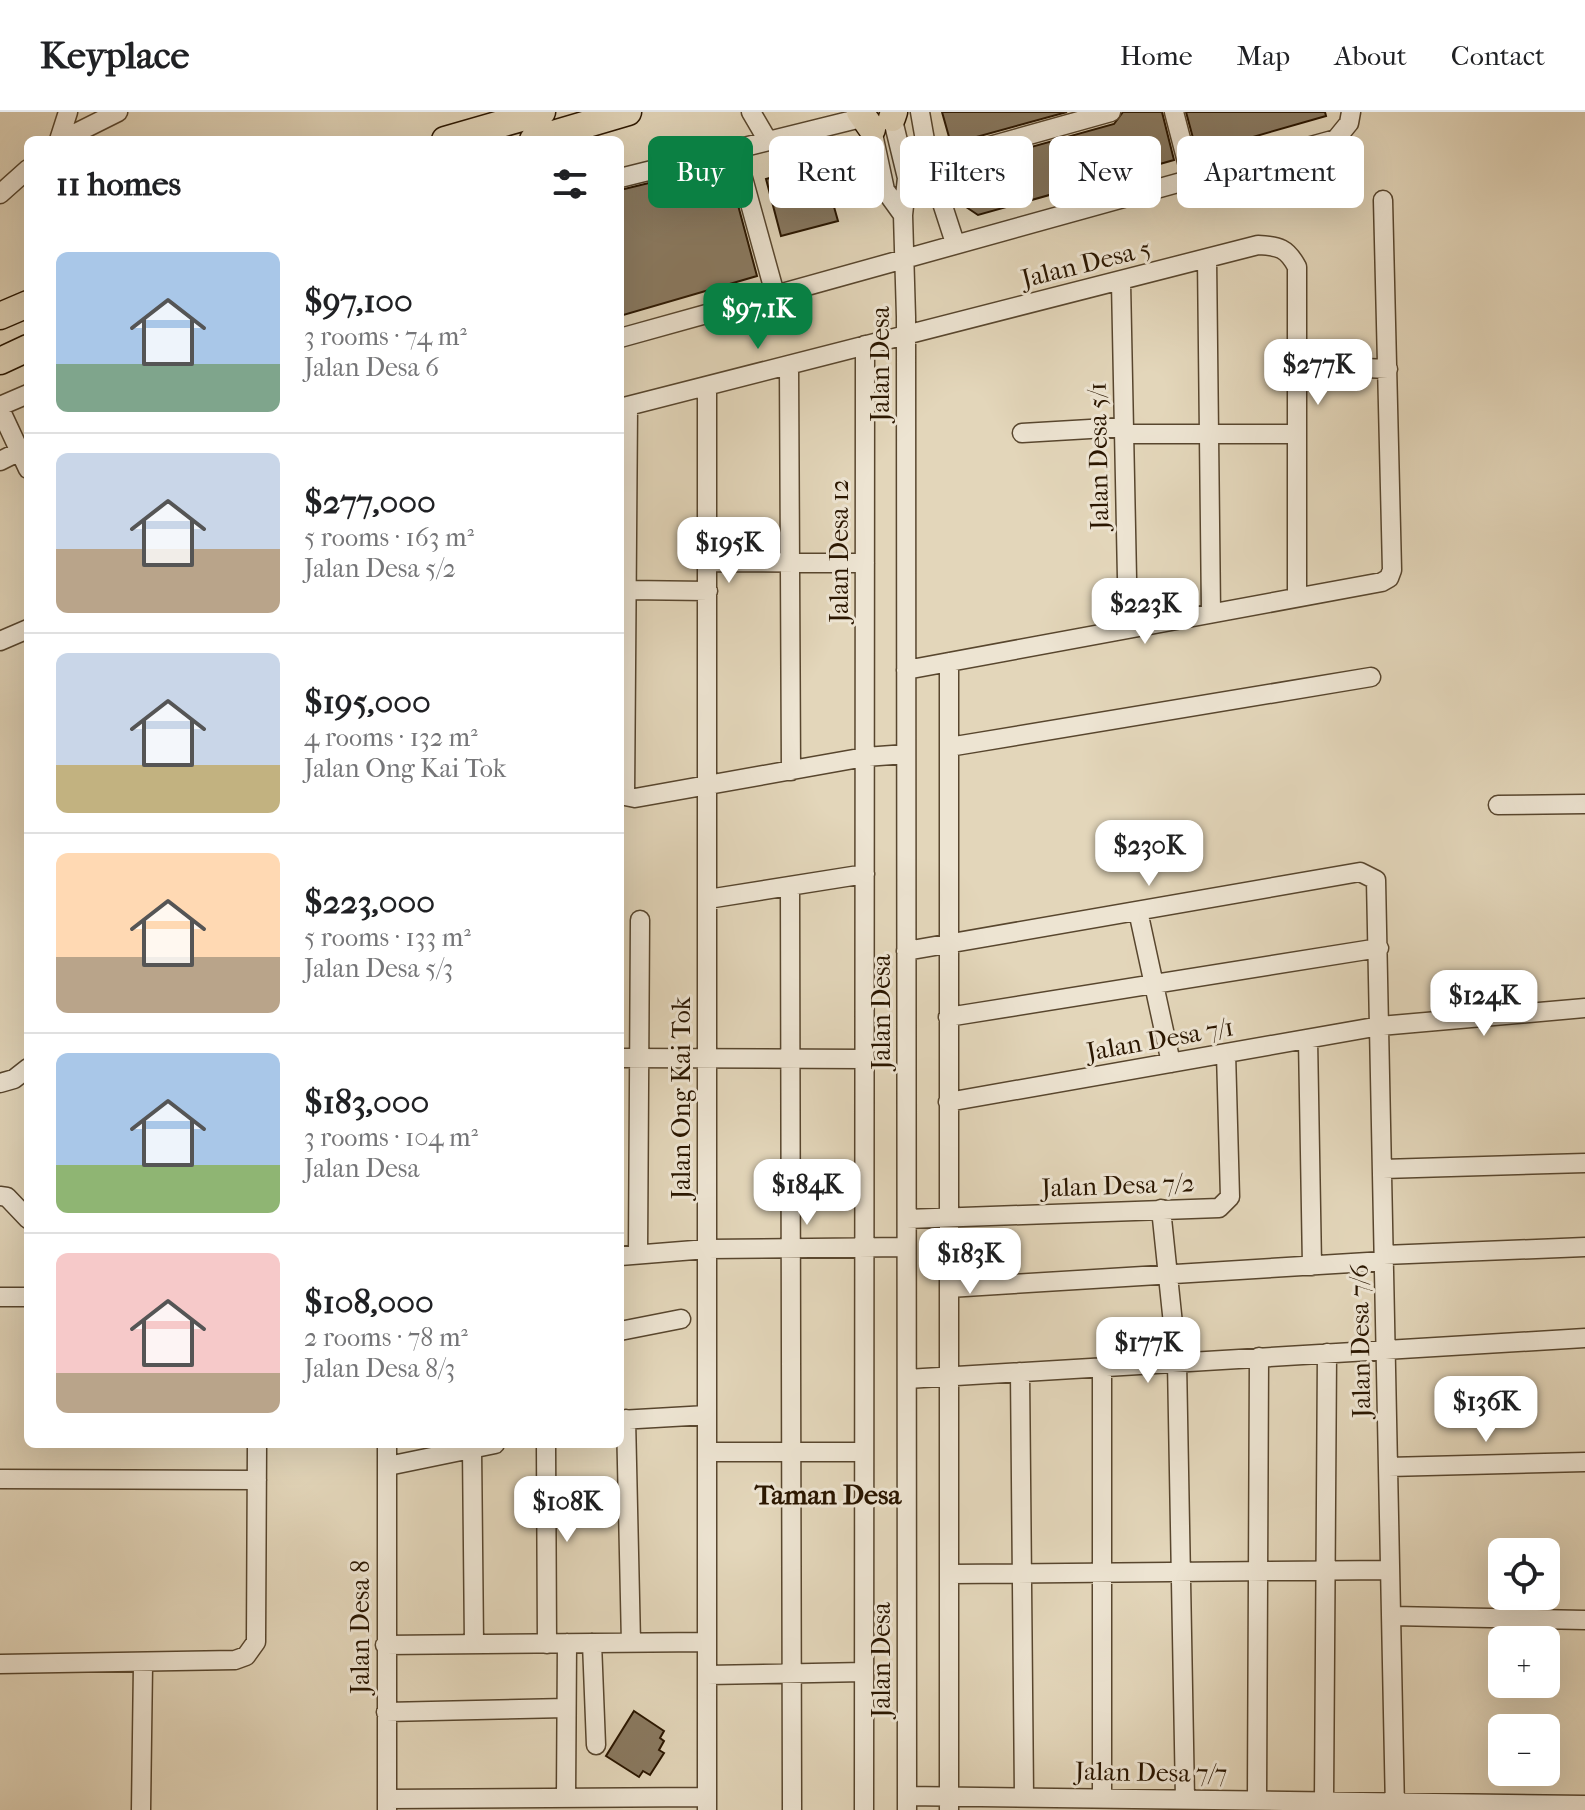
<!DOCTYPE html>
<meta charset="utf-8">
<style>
:root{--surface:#fff;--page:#f6f6f6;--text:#202124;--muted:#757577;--line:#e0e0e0;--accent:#0b8043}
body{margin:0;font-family:"IM FELL French Canon",serif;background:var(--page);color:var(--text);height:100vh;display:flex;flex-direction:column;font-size:30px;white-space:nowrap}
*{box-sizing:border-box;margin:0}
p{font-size:26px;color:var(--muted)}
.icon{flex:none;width:44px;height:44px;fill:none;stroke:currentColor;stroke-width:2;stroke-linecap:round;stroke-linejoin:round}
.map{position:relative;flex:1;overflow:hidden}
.details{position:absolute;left:24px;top:24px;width:600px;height:1312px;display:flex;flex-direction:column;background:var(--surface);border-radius:12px;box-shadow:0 8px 32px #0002}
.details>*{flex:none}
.banner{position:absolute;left:648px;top:24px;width:760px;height:72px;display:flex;gap:16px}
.tools{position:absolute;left:1488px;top:1426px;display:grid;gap:16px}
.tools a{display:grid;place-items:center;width:72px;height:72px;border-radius:12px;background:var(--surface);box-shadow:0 8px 32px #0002;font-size:40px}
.price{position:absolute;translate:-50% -68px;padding:0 18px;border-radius:16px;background:#fff;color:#222;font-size:26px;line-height:52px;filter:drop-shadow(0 2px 4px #0008)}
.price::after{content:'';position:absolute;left:50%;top:48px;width:24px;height:18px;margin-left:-12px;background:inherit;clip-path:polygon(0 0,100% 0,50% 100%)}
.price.selected{background:var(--accent);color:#fff}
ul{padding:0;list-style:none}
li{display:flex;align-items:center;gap:24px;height:200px;padding:0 32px}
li+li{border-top:2px solid var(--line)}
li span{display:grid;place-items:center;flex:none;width:224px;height:160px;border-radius:12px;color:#555}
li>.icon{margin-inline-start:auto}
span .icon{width:96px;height:96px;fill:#fffc;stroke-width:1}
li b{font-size:34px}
h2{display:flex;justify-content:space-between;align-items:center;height:96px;padding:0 32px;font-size:34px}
.chip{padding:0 28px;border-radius:12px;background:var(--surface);box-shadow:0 8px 32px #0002;font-size:28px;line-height:72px}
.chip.selected{background:var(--accent);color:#fff}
header{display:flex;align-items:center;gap:48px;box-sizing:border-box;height:112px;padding:0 40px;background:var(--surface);border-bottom:2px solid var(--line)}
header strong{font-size:38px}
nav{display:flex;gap:44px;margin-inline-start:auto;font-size:28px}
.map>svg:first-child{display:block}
.building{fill:#8a7a61;stroke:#2a1600;stroke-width:2}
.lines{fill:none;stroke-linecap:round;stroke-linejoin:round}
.minor-casing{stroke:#58462e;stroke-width:21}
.highway-casing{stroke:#2a1600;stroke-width:29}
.minor{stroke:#ede4d2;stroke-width:18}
.highway{stroke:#e3d6ba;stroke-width:26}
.labels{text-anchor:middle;stroke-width:6;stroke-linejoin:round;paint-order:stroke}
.street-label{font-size:26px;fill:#2a1600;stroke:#ede4d2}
.neighbourhood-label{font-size:28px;font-weight:bold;fill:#2a1600;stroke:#ede4d2}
</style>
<header>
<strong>Keyplace</strong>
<nav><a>Home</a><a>Map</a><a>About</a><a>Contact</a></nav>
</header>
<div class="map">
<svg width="1585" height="1698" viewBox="0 0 1585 1698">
<rect width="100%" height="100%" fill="#e3d6ba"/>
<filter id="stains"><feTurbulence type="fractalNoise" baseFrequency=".0025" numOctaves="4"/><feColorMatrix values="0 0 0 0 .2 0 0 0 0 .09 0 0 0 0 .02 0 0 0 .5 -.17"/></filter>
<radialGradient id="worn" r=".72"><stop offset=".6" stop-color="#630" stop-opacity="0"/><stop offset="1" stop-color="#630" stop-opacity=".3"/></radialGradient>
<path class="building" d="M942,0H1067L951,32Z
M1123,0H1162L1174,48L978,103L966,95L956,56L1114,12Z
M1186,0H1325L1326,4L1197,41Z
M820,45L838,109L781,124L766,67L799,58L797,51Z
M727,52L757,164L620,204V78Z
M634,1599L664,1619L660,1626L664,1629L659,1638L664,1641L650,1663L643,1659L639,1665L606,1644Z"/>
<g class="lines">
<g class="minor-casing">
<path id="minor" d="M751,0L768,29
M891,0L907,66L903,103L906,205L907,1698
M920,0L929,51L955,131
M1174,0L1192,69
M870,8L885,78L903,103
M59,28L68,0
M62,28L118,0
M735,37L775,182
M929,51L1111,0
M620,66L865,5
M0,82L28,57
M1207,146L1211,501
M1121,170L1128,516
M620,226L1336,27L1349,11L1351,0
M789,253L791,659
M1297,253L1388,257
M707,274V1698
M0,294L28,282
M628,294L625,684L635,686L865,645L906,642
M620,296L1258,133C1279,134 1287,136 1297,155V484
M0,297L28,357
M1022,321L1124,315
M1124,322H1297
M0,349L28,335
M708,450L865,451
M628,478L708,479
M0,529L28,517
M949,550V1698
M906,558L1382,470L1389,466L1392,458L1383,88
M949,635L1371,565
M1498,693L1585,692
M790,774L792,1698
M708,787L865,762
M1138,799L1171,951
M906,839L1360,760L1376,768L1395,1698
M948,905L1379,836
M1308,927L1312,1154
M620,946L865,947
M0,971L14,967L28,956
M948,990L1380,914L1585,896
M1383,1057L1585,1051
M0,1084L7,1085L28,1107
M1161,1097L1177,1250L1185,1687
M907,1107L1219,1096L1230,1085L1226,941
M638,1142L640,808
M1384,1143L1585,1135
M620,1144L707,1137L906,1135
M949,1176L1384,1149
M0,1185H28
M620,1219L681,1207
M1020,1260L1024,1685
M907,1267L1585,1226
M626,1307L631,1531
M620,1308L707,1303
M546,1332L547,1532
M472,1336L474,1532
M707,1340H864
M388,1354L495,1332
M1388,1355L1585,1350
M0,1367L257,1368
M950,1462L1390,1458
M1393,1504L1585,1508
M592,1531L596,1633
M385,1533L707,1530
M0,1552L235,1548L246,1544L256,1530L257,1332
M707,1563L864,1560
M386,1600L566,1596
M907,1684L1585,1693
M566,1686L567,1531
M1102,1686V1255
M387,1687L707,1685
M1257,1687L1259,1245
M1324,1688L1327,1241
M141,1698L143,1553
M387,1698V1332
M864,1698L865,233"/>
</g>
<g class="highway-casing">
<path id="highway" d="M860,0L872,17
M892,6L894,0
M445,28L542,0
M533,28L628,0
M0,204L28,192
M0,249L28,236"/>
</g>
<use href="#minor" class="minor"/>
<use href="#highway" class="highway"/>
</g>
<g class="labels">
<g class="street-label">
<text transform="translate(1086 151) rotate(-14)" y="9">Jalan Desa 5</text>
<text transform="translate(880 252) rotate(-90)" y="9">Jalan Desa</text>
<text transform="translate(1098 344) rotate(-91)" y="9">Jalan Desa 5/1</text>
<text transform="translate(839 439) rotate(-90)" y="9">Jalan Desa 12</text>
<text transform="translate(881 900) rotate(-90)" y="9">Jalan Desa</text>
<text transform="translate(1160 927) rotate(-10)" y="9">Jalan Desa 7/1</text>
<text transform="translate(681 986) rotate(-90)" y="9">Jalan Ong Kai Tok</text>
<text transform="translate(1118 1073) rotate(-2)" y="9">Jalan Desa 7/2</text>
<text transform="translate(1360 1229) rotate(-91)" y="9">Jalan Desa 7/6</text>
<text transform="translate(360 1515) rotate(-90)" y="9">Jalan Desa 8</text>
<text transform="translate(881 1548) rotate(-90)" y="9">Jalan Desa</text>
<text transform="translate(1151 1660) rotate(1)" y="9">Jalan Desa 7/7</text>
</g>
<g class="neighbourhood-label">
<text x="828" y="1392">Taman Desa</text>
</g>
</g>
<rect width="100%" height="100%" filter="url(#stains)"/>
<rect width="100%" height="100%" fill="url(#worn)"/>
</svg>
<div class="tools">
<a><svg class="icon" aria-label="locate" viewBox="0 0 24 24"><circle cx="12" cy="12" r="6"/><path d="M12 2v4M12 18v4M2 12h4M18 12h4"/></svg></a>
<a>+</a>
<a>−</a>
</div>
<b class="price selected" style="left:758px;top:239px">$97.1K</b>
<b class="price" style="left:1318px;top:295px">$277K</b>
<b class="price" style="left:729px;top:473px">$195K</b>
<b class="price" style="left:1145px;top:534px">$223K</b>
<b class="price" style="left:1149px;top:776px">$230K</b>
<b class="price" style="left:1484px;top:926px">$124K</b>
<b class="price" style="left:807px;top:1115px">$184K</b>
<b class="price" style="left:970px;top:1184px">$183K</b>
<b class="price" style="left:1148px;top:1273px">$177K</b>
<b class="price" style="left:1486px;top:1332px">$136K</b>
<b class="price" style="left:567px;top:1432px">$108K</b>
<div class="banner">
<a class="chip selected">Buy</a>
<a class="chip">Rent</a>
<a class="chip">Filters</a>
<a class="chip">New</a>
<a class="chip">Apartment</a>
</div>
<section class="details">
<h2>11 homes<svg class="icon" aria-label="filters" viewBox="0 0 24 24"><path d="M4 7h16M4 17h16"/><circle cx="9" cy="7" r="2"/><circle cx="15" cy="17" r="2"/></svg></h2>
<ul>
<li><span style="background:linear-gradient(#a9c7e8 70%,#7fa58c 0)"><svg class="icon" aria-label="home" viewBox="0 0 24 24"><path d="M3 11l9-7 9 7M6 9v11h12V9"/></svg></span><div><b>$97,100</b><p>3 rooms · 74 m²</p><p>Jalan Desa 6</p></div></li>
<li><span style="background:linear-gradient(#c9d6e8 60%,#b9a48a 0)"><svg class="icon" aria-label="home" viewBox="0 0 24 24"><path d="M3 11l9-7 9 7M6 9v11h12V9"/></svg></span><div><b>$277,000</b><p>5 rooms · 163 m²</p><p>Jalan Desa 5/2</p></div></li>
<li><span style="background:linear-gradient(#c9d6e8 70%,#c2b280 0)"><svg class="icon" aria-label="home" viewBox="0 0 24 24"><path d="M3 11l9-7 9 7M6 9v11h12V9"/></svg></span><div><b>$195,000</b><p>4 rooms · 132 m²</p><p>Jalan Ong Kai Tok</p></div></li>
<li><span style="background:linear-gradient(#ffd9b3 65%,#b9a48a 0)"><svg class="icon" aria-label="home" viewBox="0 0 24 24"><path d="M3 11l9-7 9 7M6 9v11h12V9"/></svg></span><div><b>$223,000</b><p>5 rooms · 133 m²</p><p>Jalan Desa 5/3</p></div></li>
<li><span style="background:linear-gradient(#a9c7e8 70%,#8fb573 0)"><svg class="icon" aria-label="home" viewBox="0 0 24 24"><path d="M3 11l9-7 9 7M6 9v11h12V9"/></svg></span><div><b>$183,000</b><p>3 rooms · 104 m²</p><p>Jalan Desa</p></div></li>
<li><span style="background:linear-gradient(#f6c9c9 75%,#b9a48a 0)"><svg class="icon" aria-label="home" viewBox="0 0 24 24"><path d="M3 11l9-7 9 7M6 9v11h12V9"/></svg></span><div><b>$108,000</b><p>2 rooms · 78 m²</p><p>Jalan Desa 8/3</p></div></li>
</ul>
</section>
</div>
